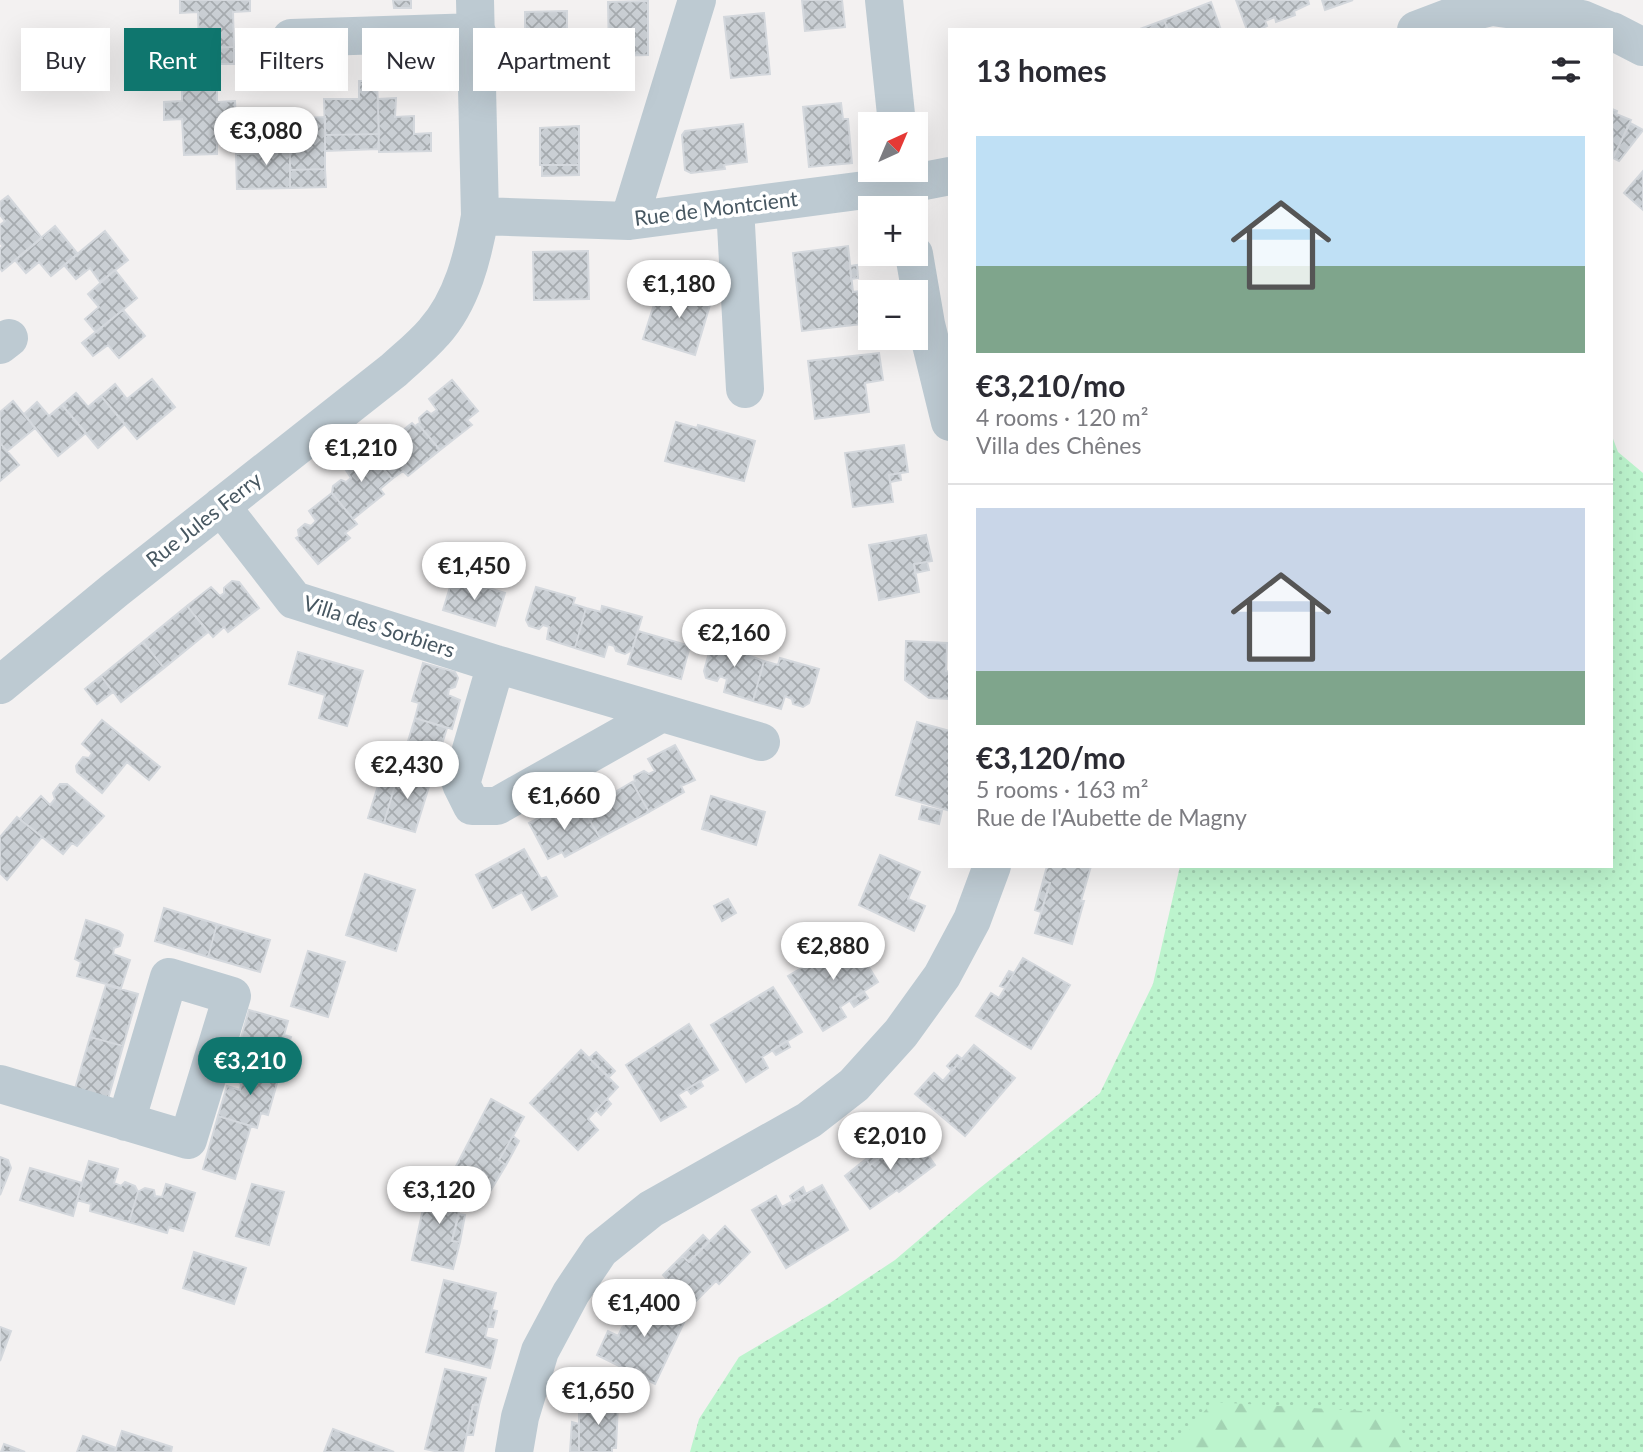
<!DOCTYPE html>
<meta charset="utf-8">
<style>
:root{--surface:#fff;--page:#f7f7f7;--text:#2b2b33;--muted:#7c7c81;--line:#e1e1e2;--accent:#0f766e}
body{margin:0;font-family:Lato,sans-serif;background:var(--page);color:var(--text);height:100vh;display:flex;flex-direction:column;font-size:26px;white-space:nowrap}
*{box-sizing:border-box;margin:0}
p{font-size:23px;color:var(--muted)}
.icon{flex:none;width:38px;height:38px;fill:none;stroke:currentColor;stroke-width:2;stroke-linecap:round;stroke-linejoin:round}
.map{position:relative;flex:1;overflow:hidden}
.side{position:absolute;left:948px;top:28px;width:665px;height:840px;display:flex;flex-direction:column;background:var(--surface);border-radius:0px;box-shadow:0 7px 28px #0002}
.side>*{flex:none}
.guide{position:absolute;left:21px;top:28px;width:665px;height:63px;display:flex;gap:14px}
.needle{width:46px;rotate:44deg}
.fabs{position:absolute;left:858px;top:112px;display:grid;gap:14px}
.fabs a{display:grid;place-items:center;width:70px;height:70px;border-radius:0px;background:var(--surface);box-shadow:0 7px 28px #0002;font-size:35px}
.price{position:absolute;translate:-50% -60px;padding:0 16px;border-radius:24px;background:#fff;color:#222;font-size:23px;line-height:46px;filter:drop-shadow(0 2px 4px #0008)}
.price::after{content:'';position:absolute;left:50%;top:42px;width:21px;height:16px;margin-left:-10px;background:inherit;clip-path:polygon(0 0,100% 0,50% 100%)}
.price.active{background:var(--accent);color:#fff}
ul{padding:0;list-style:none}
li{display:grid;align-content:center;gap:14px;height:371px;padding:0 28px}
li+li{border-top:2px solid var(--line)}
li span{display:grid;place-items:center;height:217px;border-radius:0px;color:#555}
li>.icon{margin-inline-start:auto}
span .icon{width:126px;height:126px;fill:#fffc;stroke-width:1}
li b{font-size:30px}
h2{display:flex;justify-content:space-between;align-items:center;height:84px;padding:0 28px;font-size:30px}
.chip{padding:0 24px;border-radius:0px;background:var(--surface);box-shadow:0 7px 28px #0002;font-size:24px;line-height:63px}
.chip.active{background:var(--accent);color:#fff}
.map>svg:first-child{display:block}
.grass{fill:url(#grass-dots)}
.forest{fill:url(#forest-firs)}
.building{fill:url(#building-cross-hatch);stroke:#d4d8dd;stroke-width:2}
.lines{fill:none;stroke-linecap:round;stroke-linejoin:round}
.minor{stroke:#bdcad2;stroke-width:38}
.labels{text-anchor:middle;stroke-width:7;stroke-linejoin:round;paint-order:stroke}
.street-label{font-size:21px;fill:#475761;stroke:#fff}
</style>
<div class="map">
<svg width="1643" height="1452" viewBox="0 0 1643 1452">
<defs>
<pattern id="grass-dots" width="8" height="8" patternUnits="userSpaceOnUse" patternTransform="scale(1.75)"><rect width="8" height="8" fill="#bcf4cd"/><path d="M2 2h.1M6 6h.1" fill="none" stroke="#a3d3b3" stroke-width="1.8" stroke-linecap="round"/></pattern>
<pattern id="forest-firs" width="22" height="20" patternUnits="userSpaceOnUse" patternTransform="scale(1.75)"><rect width="22" height="20" fill="#bcf4cd"/><path d="M5 1l3.5 6h-7zM16 11l3.5 6h-7z" fill="#a3d3b3"/></pattern>
<pattern id="building-cross-hatch" width="8" height="8" patternUnits="userSpaceOnUse" patternTransform="scale(1.75)"><rect width="8" height="8" fill="#cacfd4"/><path d="M0 0l8 8M0 8l8-8" fill="none" stroke="#a6abaf"/></pattern>
</defs>
<rect width="100%" height="100%" fill="#f3f1f1"/>
<path class="grass" d="M1612,436L1618,452L1643,473V1452H690L699,1419L739,1357L830,1303L895,1260L976,1191L1100,1093L1153,984L1180,866H1612Z"/>
<path class="forest" d="M1212,1402L1395,1413L1410,1452H1171Z"/>
<path class="building" d="M180,0H250V11L233,12L234,47L199,48L198,12L180,13Z
M393,0H411V8H394Z
M802,0H842L845,27L805,31Z
M1236,0H1308L1309,4L1294,11L1295,15L1276,22L1275,17L1265,21L1267,26L1258,30H1247Z
M1322,0H1353L1325,10Z
M648,1V55L609,56L608,2Z
M1211,2L1221,30H1168L1164,20Z
M567,11V58H525V12Z
M764,13L770,74L731,78L724,17Z
M1164,20L1168,30H1140V29Z
M234,47V64H216L217,83L182,84L181,49Z
M539,58H567L568,87L549,88V67L539,68Z
M359,81H377L379,134L325,135L324,99H359Z
M217,83V102L235,101L236,118L217,119V154L184,155L182,119L164,120V102L182,101V84Z
M396,98L395,117L414,116V134L431,133V151L379,152L378,99Z
M841,103L843,119H848L852,163L809,167L803,107Z
M1612,109L1617,111L1616,114L1631,120L1613,158Z
M325,117V169L290,170V135L306,134V118Z
M1630,123L1643,130L1619,161L1613,158Z
M743,124L747,162L724,165L725,169L691,173L685,170L682,135L685,131Z
M579,126V165H540V128Z
M379,134L378,149L325,151V135Z
M271,135H290V188L237,189L236,154L272,153Z
M542,165H579V175L542,176Z
M325,169L326,187L290,188V170Z
M1643,171V210L1624,193Z
M8,196L42,238L2,271L0,268V249L3,246L0,243V225L5,221L0,215V202Z
M55,226L78,254L51,276L39,262L26,273L15,260Z
M105,231L128,260L100,282L90,268L76,279L64,265Z
M848,246L853,292L868,290L870,323L802,331L793,253Z
M588,251L589,299L534,300L533,252Z
M857,265L858,278L851,279L850,266Z
M115,270L137,298L96,332L85,319L99,307L88,294Z
M687,286L713,295L695,355L643,339L657,295L674,301L677,290L685,293Z
M123,310L145,336L119,358L108,345L93,356L82,343Z
M879,353L883,380L865,383L869,412L815,419L808,361Z
M152,379L175,407L137,439L101,396L115,384L127,399Z
M452,380L478,411L467,420L472,425L440,450L418,424L420,423L419,418L427,411L431,414L437,410L429,399Z
M76,393L88,407L101,396L125,424L98,448L62,405Z
M13,401L35,428L7,451L0,443V412Z
M37,402L49,416L62,405L86,433L58,456L24,414Z
M676,422L697,428L698,425L755,441L744,481L665,461Z
M412,423L415,426L418,424L440,450L408,476L403,471L392,479L367,449L390,430L398,440L403,436L402,431Z
M0,443L19,465L0,481Z
M904,445L908,472L889,475L893,502L853,507L845,453Z
M367,449L392,479L380,489L384,494L353,519L332,493L333,486L341,480L346,482L351,478L344,467Z
M900,473L901,480L890,482L889,475Z
M332,493L357,524L345,533L350,538L318,564L296,538L299,536L298,530L305,524L311,526L316,521L309,511Z
M926,535L932,561L914,564L919,592L879,600L869,545Z
M927,562L929,570L915,573L914,564Z
M453,577L505,593L495,626L443,610Z
M232,581L239,582L259,608L228,632L224,627L213,637L187,606L211,587L220,596L224,593V588Z
M536,587L575,598L573,604L586,608L575,648L547,639L549,627L543,625L539,629L529,626L526,620Z
M187,606L208,632L164,668L143,642Z
M602,606L642,617L632,650L625,654L616,651L614,646L608,644L604,657L575,648L586,608L601,612Z
M638,631L690,646L681,679L628,664Z
M713,638L752,650L750,656L764,661L753,701L724,692L727,679L720,676L717,681L706,678L704,671Z
M906,641L947,643L946,671L950,672V699L929,698L905,680Z
M143,642L164,668L121,702L101,676Z
M298,652L363,671L347,726L319,718L325,695L289,684Z
M780,658L819,669L809,703L803,707L793,704L792,699L785,696L781,709L753,701L764,661L778,665Z
M423,663L455,672L458,678L455,687L449,689L448,695L460,700L452,729L415,718L419,703L412,701Z
M101,676L113,692L97,704L85,689Z
M415,718L447,728L431,780L399,771Z
M102,720L160,767L149,780L127,762L102,793L77,772L76,766L83,757L89,758L92,753L82,744Z
M917,722L950,731V811L896,795Z
M675,745L695,780L681,786L684,792L649,812L632,782L635,781L634,776L644,771L649,774L655,771L648,759Z
M384,766L399,771L384,823L368,818Z
M399,771L431,780L415,832L384,823Z
M632,782L649,812L600,838L584,810Z
M60,784H67L104,816L77,846L72,843L63,854L20,819L41,796L50,805L55,799L53,793Z
M711,796L765,812L756,845L702,829Z
M577,806L584,810L600,838L565,857L562,852L548,859L529,823L556,809L562,821L568,818L569,812Z
M922,806L942,811L939,824L919,819Z
M17,817L42,837L7,880L0,873V837Z
M524,849L541,879L546,877L557,896L532,910L522,892L493,908L476,875Z
M880,855L920,872L908,899L925,906L914,931L859,905Z
M1047,866H1091L1081,901H1084L1072,944L1035,933L1050,883L1043,881Z
M365,874L415,890L396,951L346,935Z
M1043,881L1050,883L1041,912L1035,910Z
M728,899L736,913L722,921L714,906Z
M164,908L217,924L208,957L155,941Z
M86,920L119,931L123,935L120,946L114,948L113,954L130,960L121,988L77,976L81,962L75,959Z
M217,924L270,940L260,972L208,957Z
M851,938L878,982L840,1007L846,1017L823,1031L788,976Z
M308,951L345,962L328,1017L291,1006Z
M1023,958L1070,985L1031,1049L976,1016L991,993L999,998Z
M1009,971L1014,973L1005,988L1000,986Z
M106,985L138,994L123,1046L90,1037Z
M773,987L802,1032L762,1057L768,1068L746,1082L711,1025Z
M864,992L868,998L854,1007L850,1001Z
M249,1010L288,1021L284,1035L291,1037L279,1076L248,1066L243,1061L246,1049H251L254,1043L241,1038Z
M689,1024L718,1070L678,1095L686,1107L661,1121L626,1065Z
M90,1037L123,1046L108,1099L75,1089Z
M787,1041L790,1047L776,1055L772,1050Z
M974,1045L1015,1078L965,1136L915,1094L934,1073L943,1081Z
M581,1050L618,1087L588,1119L598,1130L578,1150L530,1103Z
M596,1052L615,1071L609,1077L589,1058Z
M957,1055L962,1059L952,1071L947,1066Z
M248,1066L279,1076L268,1115L261,1113L257,1128L218,1116L227,1086L240,1090L241,1084L238,1081L242,1068Z
M700,1081L703,1086L691,1094L687,1089Z
M491,1099L524,1117L499,1160L506,1165L491,1190L454,1170Z
M607,1099L611,1104L601,1115L596,1110Z
M218,1116L251,1126L235,1179L203,1169Z
M913,1134L935,1165L899,1192L897,1190L870,1209L845,1176L866,1159L870,1165Z
M513,1136L519,1141L506,1165L499,1160Z
M891,1141L896,1146L870,1165L866,1159Z
M0,1157L8,1160L11,1168L0,1195Z
M89,1161L118,1169L114,1183L121,1186L125,1182L135,1186L138,1192L129,1222L90,1211L91,1204L77,1200Z
M30,1168L82,1183L73,1216L20,1200Z
M429,1181L464,1190L452,1241L460,1242L453,1269L412,1260Z
M166,1184L195,1193L183,1231L169,1227L167,1233L129,1222L138,1192L145,1188L154,1190L155,1196L162,1197Z
M252,1184L284,1192L269,1245L236,1236Z
M822,1185L848,1230L786,1268L752,1210L776,1196L782,1207Z
M803,1187L806,1194L793,1202L790,1196Z
M459,1214L465,1215L460,1242L452,1241Z
M725,1226L750,1252L719,1284L716,1281L692,1305L663,1275L682,1256L689,1262Z
M703,1235L709,1241L689,1262L682,1256Z
M194,1252L246,1268L234,1304L183,1288Z
M444,1280L496,1293L485,1337L497,1340L490,1368L426,1352Z
M639,1293L687,1316L655,1384L597,1355L608,1331L618,1336Z
M624,1307L631,1310L624,1325L618,1322Z
M492,1310L497,1311L493,1327L488,1326Z
M0,1327L11,1331L0,1361Z
M445,1369L486,1378L479,1405H473L463,1452H439L425,1449Z
M579,1402L618,1404L616,1448H612V1452H579Z
M473,1405H479L473,1435L467,1434Z
M572,1422L579,1424V1452H570Z
M333,1429L394,1452H324Z
M122,1431L172,1447L171,1452H115Z
M83,1436L116,1448L115,1452H77Z
M4,1444L25,1452H1Z"/>
<g class="lines">
<path class="minor" d="M884,0L897,124
M1416,30L1453,16L1492,7L1582,19L1608,30
M1612,31L1643,47
M291,38L477,32
M735,207L745,389
M480,216L629,221L903,185L950,176
M629,221L697,0
M914,254L926,324L950,422
M0,345L9,338
M221,506L294,600L496,664L761,742
M496,664L461,784L472,806H497L660,714
M0,685L115,590L394,370C407,358 422,346 434,332C462,301 473,256 480,216L475,0
M0,1084L188,1140L232,996L169,977L126,1122
M514,1452L520,1417L540,1351L571,1293L600,1250L651,1209L809,1120L854,1085L901,1033L942,976L972,920L992,866"/>
</g>
<g class="labels">
<g class="street-label">
<text transform="translate(716 209) rotate(-7)" y="7">Rue de Montcient</text>
<text transform="translate(204 520) rotate(-38)" y="7">Rue Jules Ferry</text>
<text transform="translate(379 627) rotate(18)" y="7">Villa des Sorbiers</text>
</g>
</g>
</svg>
<div class="fabs">
<a><svg class="needle" viewBox="-14 -14 28 28"><path d="M0-13l5 13h-10z" fill="#e53935"/><path d="M0 13l5-13h-10z" fill="#7c7c81"/></svg></a>
<a>+</a>
<a>−</a>
</div>
<b class="price" style="left:266px;top:167px">€3,080</b>
<b class="price" style="left:679px;top:320px">€1,180</b>
<b class="price" style="left:361px;top:484px">€1,210</b>
<b class="price" style="left:474px;top:602px">€1,450</b>
<b class="price" style="left:734px;top:669px">€2,160</b>
<b class="price" style="left:407px;top:801px">€2,430</b>
<b class="price" style="left:564px;top:832px">€1,660</b>
<b class="price" style="left:833px;top:982px">€2,880</b>
<b class="price active" style="left:250px;top:1097px">€3,210</b>
<b class="price" style="left:890px;top:1172px">€2,010</b>
<b class="price" style="left:439px;top:1226px">€3,120</b>
<b class="price" style="left:644px;top:1339px">€1,400</b>
<b class="price" style="left:598px;top:1427px">€1,650</b>
<div class="guide">
<a class="chip">Buy</a>
<a class="chip active">Rent</a>
<a class="chip">Filters</a>
<a class="chip">New</a>
<a class="chip">Apartment</a>
</div>
<section class="side">
<h2>13 homes<svg class="icon" aria-label="filters" viewBox="0 0 24 24"><path d="M4 7h16M4 17h16"/><circle cx="9" cy="7" r="2"/><circle cx="15" cy="17" r="2"/></svg></h2>
<ul>
<li><span style="background:linear-gradient(#bfe0f5 60%,#7fa58c 0)"><svg class="icon" aria-label="home" viewBox="0 0 24 24"><path d="M3 11l9-7 9 7M6 9v11h12V9"/></svg></span><div><b>€3,210/mo</b><p>4 rooms · 120 m²</p><p>Villa des Chênes</p></div></li>
<li><span style="background:linear-gradient(#c9d6e8 75%,#7fa58c 0)"><svg class="icon" aria-label="home" viewBox="0 0 24 24"><path d="M3 11l9-7 9 7M6 9v11h12V9"/></svg></span><div><b>€3,120/mo</b><p>5 rooms · 163 m²</p><p>Rue de l'Aubette de Magny</p></div></li>
</ul>
</section>
</div>
